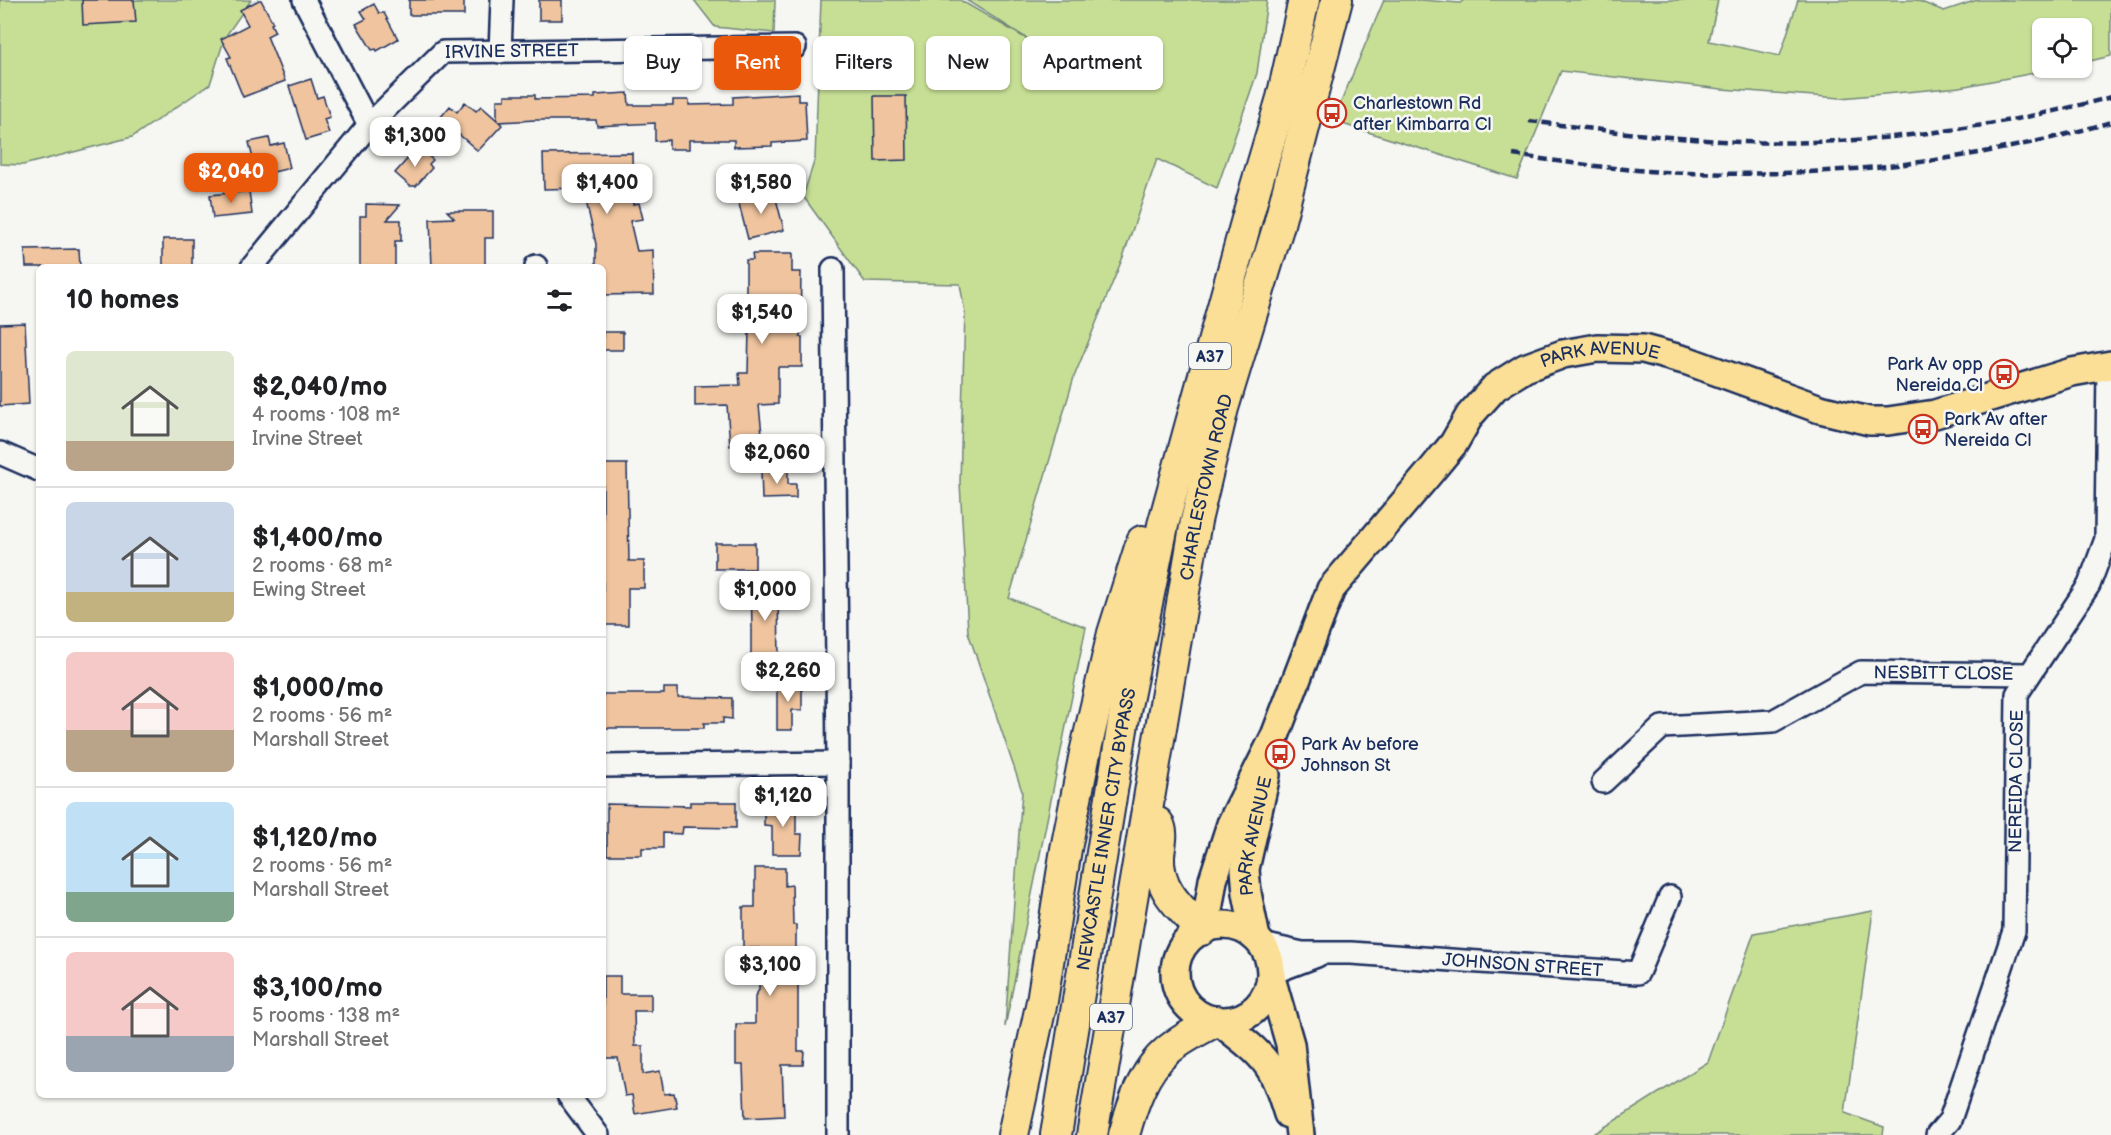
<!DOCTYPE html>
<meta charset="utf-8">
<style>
:root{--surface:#fff;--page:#f6f6f6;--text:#202124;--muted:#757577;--line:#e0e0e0;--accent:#ea580c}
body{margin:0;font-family:"Balsamiq Sans",sans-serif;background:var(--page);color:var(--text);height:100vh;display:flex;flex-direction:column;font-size:22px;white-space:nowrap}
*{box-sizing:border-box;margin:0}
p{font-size:20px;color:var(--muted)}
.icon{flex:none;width:33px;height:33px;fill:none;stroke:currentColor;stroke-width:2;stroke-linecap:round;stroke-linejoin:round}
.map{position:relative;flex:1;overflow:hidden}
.side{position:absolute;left:36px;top:264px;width:570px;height:834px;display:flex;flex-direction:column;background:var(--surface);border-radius:9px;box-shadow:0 2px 4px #0004}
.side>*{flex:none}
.top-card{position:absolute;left:624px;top:36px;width:570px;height:54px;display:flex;gap:12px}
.fabs{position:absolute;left:2032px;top:18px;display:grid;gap:12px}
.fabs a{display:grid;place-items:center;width:60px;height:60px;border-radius:9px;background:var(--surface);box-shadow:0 2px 4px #0004;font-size:30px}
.price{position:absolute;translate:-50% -51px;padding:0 14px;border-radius:12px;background:#fff;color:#222;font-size:20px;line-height:39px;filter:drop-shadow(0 2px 3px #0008)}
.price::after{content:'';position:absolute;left:50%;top:36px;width:18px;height:14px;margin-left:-9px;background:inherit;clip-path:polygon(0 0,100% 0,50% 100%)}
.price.selected{background:var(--accent);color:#fff}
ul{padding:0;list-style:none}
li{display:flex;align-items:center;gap:18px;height:150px;padding:0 30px}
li+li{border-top:2px solid var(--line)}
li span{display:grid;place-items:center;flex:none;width:168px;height:120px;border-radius:9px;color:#555}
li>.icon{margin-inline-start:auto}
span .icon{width:72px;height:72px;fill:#fffc;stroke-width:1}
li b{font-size:26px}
h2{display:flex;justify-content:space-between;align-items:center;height:72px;padding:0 30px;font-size:26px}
.pill{padding:0 21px;border-radius:9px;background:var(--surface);box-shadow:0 2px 4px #0004;font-size:21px;line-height:54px}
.pill.selected{background:var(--accent);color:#fff}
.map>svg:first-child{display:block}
.green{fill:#c7df95;stroke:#71877a;stroke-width:1.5}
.building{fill:#efc49e;stroke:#1b2f5e;stroke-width:1.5}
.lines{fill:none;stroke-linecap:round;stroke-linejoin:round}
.minor-casing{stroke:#1b2f5e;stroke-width:26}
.major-casing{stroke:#1b2f5e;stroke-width:32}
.highway-casing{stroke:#1b2f5e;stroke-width:34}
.minor{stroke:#f6f6f2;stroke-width:21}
.major{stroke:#fbdf96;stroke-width:27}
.highway{stroke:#fbdf96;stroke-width:30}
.rail{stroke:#1b2f5e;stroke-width:4.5;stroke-dasharray:9 4.5;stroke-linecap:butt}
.labels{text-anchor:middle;stroke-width:5;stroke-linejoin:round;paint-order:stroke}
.shield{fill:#f6f6f2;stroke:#5d6b8a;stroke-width:1.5}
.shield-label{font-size:16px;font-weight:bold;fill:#1b2f5e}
.street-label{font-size:18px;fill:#1b2f5e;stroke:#f6f6f2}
.poi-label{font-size:18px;fill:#1b2f5e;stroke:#f6f6f2;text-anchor:start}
</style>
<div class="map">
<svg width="2111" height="1135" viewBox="0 0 2111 1135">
<rect width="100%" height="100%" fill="#f6f6f2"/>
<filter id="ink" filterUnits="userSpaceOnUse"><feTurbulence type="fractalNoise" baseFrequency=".0167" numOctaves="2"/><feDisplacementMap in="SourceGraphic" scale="12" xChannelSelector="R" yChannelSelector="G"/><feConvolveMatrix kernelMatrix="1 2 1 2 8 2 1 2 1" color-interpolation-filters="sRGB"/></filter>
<g filter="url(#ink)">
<path class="green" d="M0,0H251L225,37L210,84L132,137L23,165L0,164Z
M694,0H775L774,33L715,27Z
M821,0H960L1044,49L966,0H1267L1257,73L1217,188L1157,159L1123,257L1074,377L1009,598L1086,627L1005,1027L1022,791L968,632L960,482L965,313L960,284L865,282L803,196L815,159Z
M1384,0H1421L1460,3L1464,0H1718L1709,41L1780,56L1798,0H1916L1944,11L1977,0H2111V56L2082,63V28H2043V68H2061L1960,87L1841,98L1722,89L1561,71L1517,179L1333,121Z
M1873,911L1845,1113L1884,1127L1883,1135H1592L1708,1062L1754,933Z"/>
<path class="building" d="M82,0H134L136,22L83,25Z
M259,0H261L273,23L271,24L275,32L267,36L285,81L243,97L227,58L231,57L221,39L248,25L240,10Z
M409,0H464V15H409Z
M539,0H562V20H539Z
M374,4L379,13H384L398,39L377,51L376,49L372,50L356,24L366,19L361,11Z
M311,79L317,98L323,96L330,117L324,119L329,133L306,140L289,86Z
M628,93L629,105H673V100H689V105L733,104V97L798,93V101H805L807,141L772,143V146L734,147V140H689V149H669V140L655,141V123L597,126L596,120H535L499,122L502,125L478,151L440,118L450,106L457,112L465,102L476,111L481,106L497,120V100H505V95H535V99L595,98V95Z
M874,96H906L907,160L875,161Z
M269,138L271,146L284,143L290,168L257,176L249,142Z
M418,147L433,160L429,164L432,168L416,186H410L395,173Z
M632,153L633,204L639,203L643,219L630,221L637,251L653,250L654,294L603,295V267H596V244L583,188L544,189L543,154Z
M249,191L252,214L213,218L210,195Z
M774,191L784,230L748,239L738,200Z
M366,204L400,205L387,220H401V241H395V267H360V216H366Z
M447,211H493V238H485V267H432L430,219L454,218Z
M163,239H192V267H163Z
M79,249L80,267H26L25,250Z
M752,254H792V272H801L800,337H802V367H778V404L759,405L763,444L730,446L727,405L695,406V386L740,385L739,373H748L749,329H738V301H746V260H753Z
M25,323L29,404L0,406V324Z
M603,332H623V350H603Z
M603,464H627L629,561H644V588H628V625H603Z
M761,470H788V484H796V498L762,499Z
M715,543H755V569H715Z
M773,578V590H778L779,662H751V630H752L751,579Z
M777,682H802V710H792V730H777Z
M664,688H678V697L732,698V719L723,718V723H704V728H603V694H664Z
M690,802H736V828L683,827L682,834L663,833V848H642V855H607V804L690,806Z
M764,803L796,804V834H802L801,854H772V826L764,825Z
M755,868H785V886L792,885L793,925H796V974H798V1051H804L803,1065H782L784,1116L745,1118L743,1065H736V1024H755V996L759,990V948H743V907H755Z
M603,976H620V994H651V1011H634L635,1046H643V1074L660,1071L664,1094L674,1093L677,1107L635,1114L632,1095L625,1096L618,1058H603Z"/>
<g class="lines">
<g class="minor-casing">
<g id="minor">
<path d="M304,0L369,125"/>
<path d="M500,52L502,0"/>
<path d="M536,266V267"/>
<path id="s1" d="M252,267L369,125L443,52L795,47"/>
<path d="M833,269L838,763V1135"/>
<path d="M0,453L39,470"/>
<path d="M603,766L838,763"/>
<path id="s2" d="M1603,782L1662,727L1773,721L1861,672L2029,674"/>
<path id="s3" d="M1262,944L1302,953H1351L1638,973L1670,897"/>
<path d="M1272,973L1317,956"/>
<path d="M568,1095L598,1135"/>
<path id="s4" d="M1937,1135L1950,1120L2014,931L2017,694L2089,585L2106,539L2108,365"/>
</g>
</g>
<g class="major-casing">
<g id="major">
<circle cx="1223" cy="973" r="48"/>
<path id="s5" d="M1205,929L1213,880L1231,824L1275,736L1331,589L1431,471L1454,443L1470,415L1495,387L1525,368L1563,354L1597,348L1643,349L1688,361L1820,409L1869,421H1888L1935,414L2072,372L2111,365"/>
<path id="s6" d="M1256,938L1247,893L1245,869L1266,775"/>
<path d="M1271,978L1290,1044L1300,1135"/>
<path d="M1219,1021C1237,1036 1259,1050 1271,1070C1279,1083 1283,1099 1288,1114"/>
</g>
</g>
<g class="highway-casing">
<g id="highway">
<path d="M1158,823C1164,833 1160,844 1159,855C1157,889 1180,908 1202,930"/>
<path d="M1013,1135L1042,1001L1066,849L1085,753L1113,633L1142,541"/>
<path id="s7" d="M1056,1135L1125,711L1163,525L1256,186L1282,98L1304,0"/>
<path id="s8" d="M1092,1135L1196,521L1223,408L1278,228L1337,0"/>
<path d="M1124,1135C1132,1106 1143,1071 1167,1051C1181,1039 1199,1030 1216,1021"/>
</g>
</g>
<use href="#minor" class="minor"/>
<use href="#major" class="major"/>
<use href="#highway" class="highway"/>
<path class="rail" d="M1529,121C1600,130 1670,139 1742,142C1865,146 1992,129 2111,97
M1513,155C1563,162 1613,169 1662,172C1813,179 1966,165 2111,122"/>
</g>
</g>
<defs>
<g id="bus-ring" transform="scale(1.5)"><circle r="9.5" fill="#f6f6f2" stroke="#c8321e" stroke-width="1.5"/><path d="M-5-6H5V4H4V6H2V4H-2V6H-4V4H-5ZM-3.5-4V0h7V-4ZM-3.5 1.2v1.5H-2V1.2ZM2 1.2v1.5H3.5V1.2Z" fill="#c8321e"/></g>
</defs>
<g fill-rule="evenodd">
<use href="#bus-ring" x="1332" y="113"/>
<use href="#bus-ring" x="2004" y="374"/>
<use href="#bus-ring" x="1923" y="429"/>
<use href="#bus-ring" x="1280" y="754"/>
</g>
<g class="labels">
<g class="shield">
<rect x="1189" y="343" width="42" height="26" rx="4.5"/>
<rect x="1090" y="1004" width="42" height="26" rx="4.5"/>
</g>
<g class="shield-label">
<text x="1210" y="362">A37</text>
<text x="1111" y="1023">A37</text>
</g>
<g class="street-label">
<text dy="6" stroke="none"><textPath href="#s1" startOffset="357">IRVINE STREET</textPath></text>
<text dy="6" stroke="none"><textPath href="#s5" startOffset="738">PARK AVENUE</textPath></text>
<text dy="6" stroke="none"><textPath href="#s8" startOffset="658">CHARLESTOWN ROAD</textPath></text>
<text dy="6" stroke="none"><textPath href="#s2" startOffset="375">NESBITT CLOSE</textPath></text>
<text dy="6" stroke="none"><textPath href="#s4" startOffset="369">NEREIDA CLOSE</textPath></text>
<text dy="6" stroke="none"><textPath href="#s7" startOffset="310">NEWCASTLE INNER CITY BYPASS</textPath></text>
<text dy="6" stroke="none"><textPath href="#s6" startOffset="104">PARK AVENUE</textPath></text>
<text dy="6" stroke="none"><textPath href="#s3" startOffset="262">JOHNSON STREET</textPath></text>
</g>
<g class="poi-label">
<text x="1353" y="109">Charlestown Rd<tspan x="1353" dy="21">after Kimbarra Cl</tspan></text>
<text x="1983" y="370" text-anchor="end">Park Av opp<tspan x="1983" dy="21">Nereida Cl</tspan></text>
<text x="1944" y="425">Park Av after<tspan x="1944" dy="21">Nereida Cl</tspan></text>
<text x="1301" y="750">Park Av before<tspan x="1301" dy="21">Johnson St</tspan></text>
</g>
</g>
</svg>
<div class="fabs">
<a><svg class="icon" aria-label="locate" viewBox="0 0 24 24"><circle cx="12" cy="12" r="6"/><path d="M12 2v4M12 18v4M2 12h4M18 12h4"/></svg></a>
</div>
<b class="price" style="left:415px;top:168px">$1,300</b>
<b class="price selected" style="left:231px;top:204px">$2,040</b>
<b class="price" style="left:607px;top:215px">$1,400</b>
<b class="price" style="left:761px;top:215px">$1,580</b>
<b class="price" style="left:762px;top:345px">$1,540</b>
<b class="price" style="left:777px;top:485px">$2,060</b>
<b class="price" style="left:765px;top:622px">$1,000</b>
<b class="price" style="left:788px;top:703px">$2,260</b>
<b class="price" style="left:783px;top:828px">$1,120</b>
<b class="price" style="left:770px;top:997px">$3,100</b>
<div class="top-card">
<a class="pill">Buy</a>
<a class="pill selected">Rent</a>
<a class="pill">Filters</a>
<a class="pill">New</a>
<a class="pill">Apartment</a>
</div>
<section class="side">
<h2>10 homes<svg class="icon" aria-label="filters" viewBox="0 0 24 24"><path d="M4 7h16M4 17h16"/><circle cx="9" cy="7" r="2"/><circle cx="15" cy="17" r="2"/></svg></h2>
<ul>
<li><span style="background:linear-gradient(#dfe7d0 75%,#b9a48a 0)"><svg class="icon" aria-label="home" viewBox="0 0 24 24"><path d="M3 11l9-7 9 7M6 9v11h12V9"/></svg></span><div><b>$2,040/mo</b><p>4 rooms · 108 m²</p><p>Irvine Street</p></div></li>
<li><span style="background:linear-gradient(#c9d6e8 75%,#c2b280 0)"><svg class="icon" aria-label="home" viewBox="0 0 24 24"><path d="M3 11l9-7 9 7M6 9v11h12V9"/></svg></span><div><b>$1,400/mo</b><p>2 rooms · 68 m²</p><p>Ewing Street</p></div></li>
<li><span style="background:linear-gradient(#f6c9c9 65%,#b9a48a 0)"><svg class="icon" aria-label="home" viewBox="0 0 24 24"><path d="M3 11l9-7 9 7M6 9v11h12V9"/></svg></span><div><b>$1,000/mo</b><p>2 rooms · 56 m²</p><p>Marshall Street</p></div></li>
<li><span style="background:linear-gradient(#bfe0f5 75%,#7fa58c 0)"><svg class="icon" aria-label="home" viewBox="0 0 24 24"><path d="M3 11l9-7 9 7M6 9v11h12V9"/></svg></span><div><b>$1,120/mo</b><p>2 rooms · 56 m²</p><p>Marshall Street</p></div></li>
<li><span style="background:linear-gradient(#f6c9c9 70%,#9aa5b1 0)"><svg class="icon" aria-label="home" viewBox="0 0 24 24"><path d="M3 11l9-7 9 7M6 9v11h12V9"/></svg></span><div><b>$3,100/mo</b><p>5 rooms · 138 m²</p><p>Marshall Street</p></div></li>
</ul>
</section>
</div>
